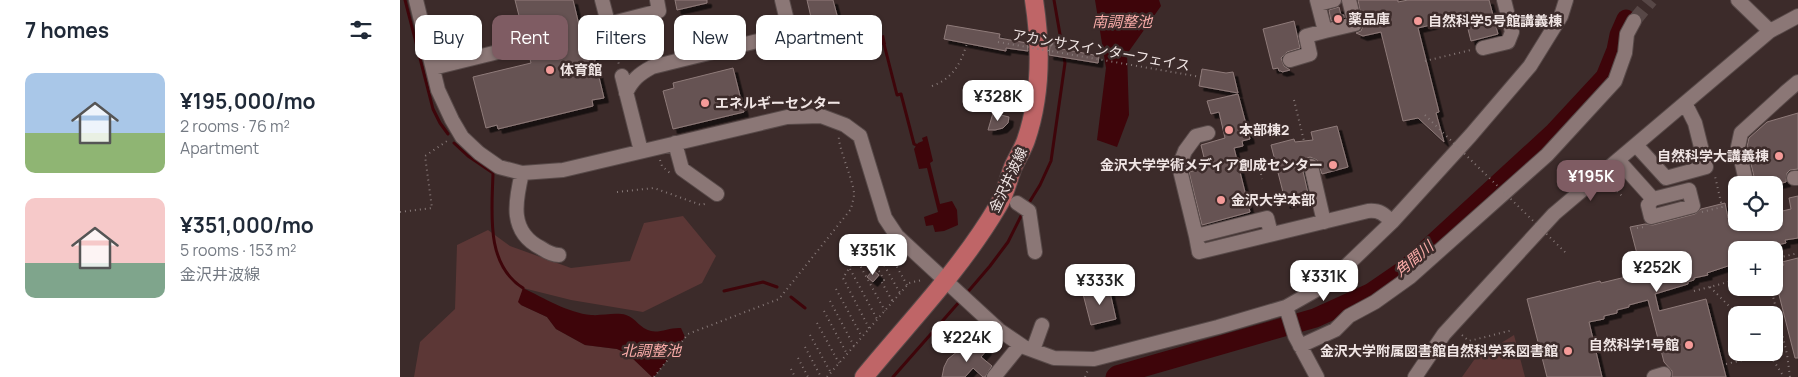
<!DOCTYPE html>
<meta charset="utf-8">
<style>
:root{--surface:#fff;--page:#f2f2f3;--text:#1f2937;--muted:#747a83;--accent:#7f5c63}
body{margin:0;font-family:Manrope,"Noto Sans JP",sans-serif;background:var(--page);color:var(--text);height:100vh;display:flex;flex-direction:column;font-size:19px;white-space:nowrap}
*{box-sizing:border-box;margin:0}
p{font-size:16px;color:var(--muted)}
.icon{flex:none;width:28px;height:28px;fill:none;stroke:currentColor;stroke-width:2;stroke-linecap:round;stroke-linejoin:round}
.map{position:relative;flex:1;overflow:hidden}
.drawer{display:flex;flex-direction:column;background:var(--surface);width:400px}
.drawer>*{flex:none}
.guide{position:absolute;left:15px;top:15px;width:475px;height:45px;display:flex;gap:10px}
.controls{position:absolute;left:1328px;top:176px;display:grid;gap:10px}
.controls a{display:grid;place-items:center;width:55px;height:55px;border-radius:10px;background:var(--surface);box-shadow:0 1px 4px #0004;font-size:25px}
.price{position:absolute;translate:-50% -42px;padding:0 11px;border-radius:10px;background:#fff;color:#222;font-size:16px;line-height:32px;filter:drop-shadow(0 1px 2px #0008)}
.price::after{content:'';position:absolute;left:50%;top:30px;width:15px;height:11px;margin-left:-8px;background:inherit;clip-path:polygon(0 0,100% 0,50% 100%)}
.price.active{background:var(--accent);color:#fff}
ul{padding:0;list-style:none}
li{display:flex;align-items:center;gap:15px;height:125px;padding:0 25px}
li span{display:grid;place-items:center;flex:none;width:140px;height:100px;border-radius:10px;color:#555}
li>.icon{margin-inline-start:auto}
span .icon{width:60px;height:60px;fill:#fffc;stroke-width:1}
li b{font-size:21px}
h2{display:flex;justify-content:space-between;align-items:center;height:60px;padding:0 25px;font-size:21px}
.pill{padding:0 18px;border-radius:10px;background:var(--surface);box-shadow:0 1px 4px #0004;font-size:18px;line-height:45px}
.pill.active{background:var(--accent);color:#fff}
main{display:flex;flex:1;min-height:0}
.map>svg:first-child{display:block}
.green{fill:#5c3736}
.water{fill:#3e050a}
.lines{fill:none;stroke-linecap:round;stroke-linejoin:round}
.stream{stroke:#3e050a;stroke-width:3}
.river{stroke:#3e050a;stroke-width:19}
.building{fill:#665352;stroke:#8f7b7a;filter:url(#shadow)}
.minor-tunnel{stroke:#574746;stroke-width:14;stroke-dasharray:14 7;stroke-linecap:butt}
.minor-casing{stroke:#584a49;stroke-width:16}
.major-casing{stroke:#584a49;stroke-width:20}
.path{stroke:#867877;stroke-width:2;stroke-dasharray:1 4;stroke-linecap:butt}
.minor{stroke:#8b7776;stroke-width:14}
.major{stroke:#bf6567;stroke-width:18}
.path-bridge{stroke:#867877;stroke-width:2;stroke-dasharray:1 4;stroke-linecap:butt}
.poi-dot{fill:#f59b99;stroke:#3c2b2a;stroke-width:2}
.labels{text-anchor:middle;stroke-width:5;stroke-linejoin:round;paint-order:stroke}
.poi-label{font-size:14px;font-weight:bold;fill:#f0e5e4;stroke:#3c2b2a;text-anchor:start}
.street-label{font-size:14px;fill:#f0e5e4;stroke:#3c2b2a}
.water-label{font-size:15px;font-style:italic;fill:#f9aba8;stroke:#3c2b2a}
</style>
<main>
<section class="drawer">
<h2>7 homes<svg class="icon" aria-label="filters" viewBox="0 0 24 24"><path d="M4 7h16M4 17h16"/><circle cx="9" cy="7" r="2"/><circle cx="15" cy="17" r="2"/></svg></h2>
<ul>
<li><span style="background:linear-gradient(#a9c7e8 60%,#8fb573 0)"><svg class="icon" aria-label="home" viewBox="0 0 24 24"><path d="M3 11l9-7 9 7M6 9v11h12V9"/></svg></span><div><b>¥195,000/mo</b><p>2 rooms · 76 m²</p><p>Apartment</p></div></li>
<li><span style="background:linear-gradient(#f6c9c9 65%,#7fa58c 0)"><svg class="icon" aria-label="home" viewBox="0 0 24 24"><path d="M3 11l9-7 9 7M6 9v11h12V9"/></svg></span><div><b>¥351,000/mo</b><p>5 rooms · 153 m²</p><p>金沢井波線</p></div></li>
</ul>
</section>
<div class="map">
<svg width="1398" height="377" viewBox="0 0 1398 377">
<defs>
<filter id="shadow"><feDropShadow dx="4.5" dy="4.5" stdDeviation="0" flood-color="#0009"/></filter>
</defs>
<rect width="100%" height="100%" fill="#3c2b2a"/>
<path class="green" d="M283,216L316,256L302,283L243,312L171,300L123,288L121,305L147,317L156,329L185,345L217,349L228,354L252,377H14L20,342L55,309L57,245L88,230L110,246L171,268L230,261L244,223Z
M1114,335L1125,377H1062L1074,360Z"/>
<path class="water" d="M695,0H759L761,6L727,54L729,115L717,147L697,140L706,68Z
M484,35L486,44L472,47L470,39Z
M527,136L533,161L530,163L540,204L552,201L557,210L558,225L544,231L535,232L533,225L526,226L524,217L538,212L527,168L519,169L514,149L518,143L523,141L522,138Z
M123,288C144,298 168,313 191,315C202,316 215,312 226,315C236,318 240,329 251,331C260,333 271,327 281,328L285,337L254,377H252L228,354L217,349L185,345L156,329L147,317L121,305L118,302Z"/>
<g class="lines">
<path class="stream" d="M5,0L33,109L40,123L48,134
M484,44L497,95L501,94L514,144L516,145
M54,143L68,156L93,173C92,212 85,264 123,288
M627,206L640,185L651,161L665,63L654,0
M324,291L363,282L377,287
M566,294L590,266L608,242L623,212
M391,297L405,308
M493,377L560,301"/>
<path class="river" d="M715,377L717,375L915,318L970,293L1005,269L1154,132L1205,77L1216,50L1219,35L1226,19"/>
</g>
<path class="building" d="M115,0H173L185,50L192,48L204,98L192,100L193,106L98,129L97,125L86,128L73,77L131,63Z
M275,0H307V3L277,10Z
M407,0H433L438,19L428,21V24L415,27V25L413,26Z
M958,0H998V2L1008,0H1089L1098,34L1071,41L1065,17L1018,28L1039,112L1036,113L1044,142L1018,118L1003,121L981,32L963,36L956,33L961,31L963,26Z
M939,7L941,15H944V18L931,21L929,10Z
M894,21L900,48L887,52L881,58L884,66L890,70L882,72L881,71H879L878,68L873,69L863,29Z
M547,25L600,34L599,38L627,43L628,51L606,48V51L544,39Z
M651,37L659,39L657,48L699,56L698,63L649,55Z
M333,68L344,112L273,129L263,91L274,88L273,83Z
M802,69L826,73L833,72L838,93L799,86Z
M838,94L850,139L842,141L843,146L834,148L850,212L802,225L789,172L797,170V168L806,166L801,145L825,138L819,112L811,114L807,101Z
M593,113L609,117L608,123L603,128L595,130H588Z
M1398,113V169L1390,170L1387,173L1386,182L1374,185H1356L1347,147L1349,138L1367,122Z
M937,126L948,167L922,174L917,160L910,157L905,159L902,167L909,198L886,204L871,145L894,139L895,142L913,140L911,132Z
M1398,196V238L1385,240L1386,243L1373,246V248L1365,250H1336V261L1333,262L1334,264L1307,273L1308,275L1294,278V280L1288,282V284L1255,294L1259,311L1306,299L1326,377H1272V371L1264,362L1248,300L1229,305V307L1217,310V313L1204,316V319L1189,322L1202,377H1147L1127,299L1200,281L1201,283L1242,273L1230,227L1245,224L1253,225L1295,214L1301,209L1325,203L1328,218L1336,216V222H1374V213L1391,209L1389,198Z
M1398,258V358H1395L1374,275V268L1384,265L1382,262Z
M473,270L479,275L473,282L467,277Z
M709,288L716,319L691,325L683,294Z
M571,346L587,350L581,357L592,366L585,377H583L573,368L565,377H542L544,367L548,359L558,351Z"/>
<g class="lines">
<path class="minor-tunnel" d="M1234,21L1251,0"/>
<g class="minor-casing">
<path id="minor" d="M16,0L38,90L52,120L62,137L79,153L99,167L122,173L163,170L387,117L421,116L445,125L460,136L485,218L497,236L599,330L624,347L654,358L694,359L818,327L886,307L916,290L943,269L992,222L1071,135L1130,66L1161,16L1166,0
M202,0L212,38
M1338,0L1370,31
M918,4L934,0
M193,28L259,11L257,0
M925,31L955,24L949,0
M390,33L393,42L453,27
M1083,48L1108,42L1112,32L1104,0
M890,60L910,54L906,36L925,31L917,0
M33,68L114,48
M222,76L241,151
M226,93C232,80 239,74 252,67L390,33L382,0
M275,143L282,169L317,194
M1236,145L1266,178L1306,167L1295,123L1285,103
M1218,160L1253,199L1289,190L1293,206L1251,217L1248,205L1253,199
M911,166L924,222
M122,173C115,202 109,232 141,248C147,252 152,255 159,255
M1394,178H1398
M1347,185L1338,147L1341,133L1386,92L1398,82
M617,203L629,211L635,252
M871,234L867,218L796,236L799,252L968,211C980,210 984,214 992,222
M796,236L779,166L785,151L796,136L808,133
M886,307L895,336L917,377
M900,346L935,330L949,316L975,302L1010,277L1147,155L1215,81L1225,53L1227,34L1234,21
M633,350L642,325
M594,377L620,345
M1015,377L1044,334L1154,214L1370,31L1398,16
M1254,377L1264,374"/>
</g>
<g class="major-casing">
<path id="major" d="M464,377C510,321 561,269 598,206C605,195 608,180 613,167C617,158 623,149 626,140C641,96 641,45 634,0"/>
</g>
<path class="path" d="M651,44L656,46L657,40L652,39
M652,44L655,45L657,40L653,39
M651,45L656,46L658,40L652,38
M215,48L219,65
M1025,61L1071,50
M532,86C552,79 561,64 567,43
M894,100L904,141
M260,160L262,166L271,174
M860,169L862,179
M1210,184L1222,196
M217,192L254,188L301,205L308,203
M0,212L32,208L25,156L50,139
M1302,212L1322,207L1315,176
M1237,228L1244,227
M463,246L475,268L480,272L484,280L481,281L493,302
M456,258L485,311
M492,258L507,285
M1374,259L1398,253
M450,269L477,319
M1310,287L1338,315
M1371,288L1387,354L1390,377
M436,289L462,337
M666,290L676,293L735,277
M1294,291L1336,280
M430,301L454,346
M424,311L447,354
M417,323L439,363
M469,328L443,278L463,246L471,242L500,293
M410,335L431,373
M1062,335L1069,341L1113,330
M405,347L421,377
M1368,352L1384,377
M398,358L408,377
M1326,364L1369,354
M391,369L395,377
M254,377L288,334L379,299L451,209C452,204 454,198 454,193C453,180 437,144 439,136
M427,377L509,283L522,280
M685,377L688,370"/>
<use href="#minor" class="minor"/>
<use href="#major" class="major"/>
<path class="path-bridge" d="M598,42L801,77
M649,51L651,44
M1025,115L1167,254"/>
</g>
<g class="poi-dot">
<circle cx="938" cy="19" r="5"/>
<circle cx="1018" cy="21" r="5"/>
<circle cx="150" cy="70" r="5"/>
<circle cx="305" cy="103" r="5"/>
<circle cx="829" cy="130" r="5"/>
<circle cx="1379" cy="156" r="5"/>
<circle cx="933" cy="165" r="5"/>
<circle cx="821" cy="200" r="5"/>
<circle cx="1289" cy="345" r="5"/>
<circle cx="1168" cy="351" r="5"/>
</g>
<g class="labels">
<g class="poi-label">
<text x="948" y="24">薬品庫</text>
<text x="1028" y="26">自然科学5号館講義棟</text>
<text x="160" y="75">体育館</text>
<text x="315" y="108">エネルギーセンター</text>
<text x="839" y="135">本部棟2</text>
<text x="1369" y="161" text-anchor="end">自然科学大講義棟</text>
<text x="923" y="170" text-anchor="end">金沢大学学術メディア創成センター</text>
<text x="831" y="205">金沢大学本部</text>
<text x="1279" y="350" text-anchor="end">自然科学1号館</text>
<text x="1158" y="356" text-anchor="end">金沢大学附属図書館自然科学系図書館</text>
</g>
<g class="street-label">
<text transform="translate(701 50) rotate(10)" y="5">アカンサスインターフェイス</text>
<text transform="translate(608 180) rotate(-65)" y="5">金沢井波線</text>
</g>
<g class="water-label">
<text x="722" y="27">南調整池</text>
<text transform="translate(1014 259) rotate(-40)" y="5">角間川</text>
<text x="251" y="356">北調整池</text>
</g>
</g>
</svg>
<div class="controls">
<a><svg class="icon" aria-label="locate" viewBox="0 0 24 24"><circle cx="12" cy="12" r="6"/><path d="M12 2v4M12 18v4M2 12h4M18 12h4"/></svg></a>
<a>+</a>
<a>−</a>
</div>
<b class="price" style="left:598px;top:122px">¥328K</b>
<b class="price active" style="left:1191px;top:202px">¥195K</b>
<b class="price" style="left:473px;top:276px">¥351K</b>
<b class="price" style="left:1257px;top:293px">¥252K</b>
<b class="price" style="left:924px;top:302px">¥331K</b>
<b class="price" style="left:700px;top:306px">¥333K</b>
<b class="price" style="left:567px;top:363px">¥224K</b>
<div class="guide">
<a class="pill">Buy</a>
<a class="pill active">Rent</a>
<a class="pill">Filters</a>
<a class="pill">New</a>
<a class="pill">Apartment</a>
</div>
</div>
</main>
